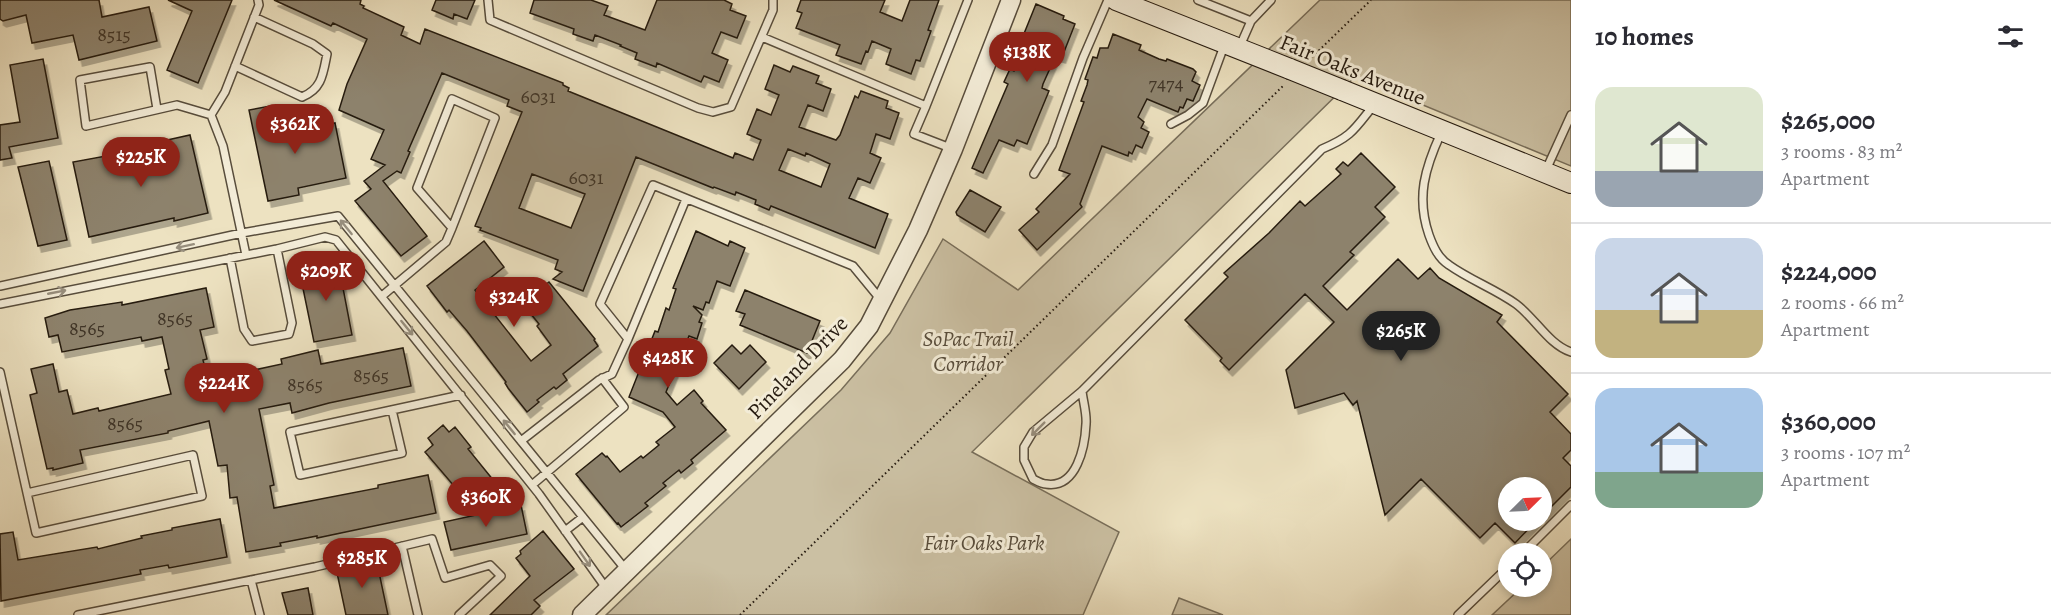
<!DOCTYPE html>
<meta charset="utf-8">
<style>
:root{--surface:#fff;--page:#f2f2f3;--text:#2b2b33;--muted:#7c7c81;--line:#e1e1e2;--accent:#8f2418}
body{margin:0;font-family:Alegreya,serif;background:var(--page);color:var(--text);height:100vh;display:flex;flex-direction:column;font-size:22px;white-space:nowrap}
*{box-sizing:border-box;margin:0}
p{font-size:20px;color:var(--muted)}
.icon{flex:none;width:33px;height:33px;fill:none;stroke:currentColor;stroke-width:2;stroke-linecap:round;stroke-linejoin:round}
.map{position:relative;flex:1;overflow:hidden}
.details{display:flex;flex-direction:column;background:var(--surface);width:480px}
.details>*{flex:none}
.needle{width:39px;rotate:66deg}
.controls{position:absolute;left:1498px;top:477px;display:grid;gap:12px}
.controls a{display:grid;place-items:center;width:54px;height:54px;border-radius:50%;background:var(--surface);box-shadow:0 3px 9px #0003;font-size:30px}
.price{position:absolute;translate:-50% -51px;padding:0 14px;border-radius:21px;background:var(--accent);color:#fff;font-size:20px;line-height:39px;filter:drop-shadow(0 2px 3px #0008)}
.price::after{content:'';position:absolute;left:50%;top:36px;width:18px;height:14px;margin-left:-9px;background:inherit;clip-path:polygon(0 0,100% 0,50% 100%)}
.price.active{background:#222;color:#fff}
ul{padding:0;list-style:none}
li{display:flex;align-items:center;gap:18px;height:150px;padding:0 24px}
li+li{border-top:2px solid var(--line)}
li span{display:grid;place-items:center;flex:none;width:168px;height:120px;border-radius:18px;color:#555}
li>.icon{margin-inline-start:auto}
span .icon{width:72px;height:72px;fill:#fffc;stroke-width:1}
li b{font-size:26px}
h2{display:flex;justify-content:space-between;align-items:center;height:72px;padding:0 24px;font-size:26px}
main{display:flex;flex:1;min-height:0}
.map>svg:first-child{display:block}
.green{fill:#cbc0a3;stroke:#786e5a;stroke-width:1.5}
.building{fill:#8d826c;stroke:#261b10;stroke-width:1.5;fill-rule:evenodd;filter:url(#shadow)}
.lines{fill:none;stroke-linecap:round;stroke-linejoin:round}
.service-casing{stroke:#584d3c;stroke-width:10}
.tertiary-casing{stroke:#584d3c;stroke-width:21}
.secondary-casing{stroke:#261b10;stroke-width:22}
.path{stroke:#261b10;stroke-width:2;stroke-dasharray:1.5 3;stroke-linecap:butt}
.service{stroke:#f3ecd7;stroke-width:7}
.tertiary{stroke:#f3ecd7;stroke-width:18}
.secondary{stroke:#f3ecd7;stroke-width:20}
.secondary-bridge-casing{stroke:#261b10;stroke-width:22;stroke-linecap:butt}
.secondary-bridge{stroke:#f3ecd7;stroke-width:20}
.oneway{stroke:#978e7d}
.labels{text-anchor:middle;stroke-width:6;stroke-linejoin:round;paint-order:stroke}
.number-label{font-size:20px;fill:#403527}
.street-label{font-size:22px;fill:#261b10;stroke:#f3ecd7}
.park-label{font-size:22px;font-style:italic;fill:#584d3c;stroke:#f3ecd7}
</style>
<main>
<div class="map">
<svg width="1571" height="615" viewBox="0 0 1571 615">
<defs>
<filter id="shadow"><feDropShadow dx="3.5" dy="6" stdDeviation="0" flood-color="#0004"/></filter>
</defs>
<rect width="100%" height="100%" fill="#ede2c1"/>
<filter id="stains"><feTurbulence type="fractalNoise" baseFrequency=".00333" numOctaves="4"/><feColorMatrix values="0 0 0 0 .2 0 0 0 0 .09 0 0 0 0 .02 0 0 0 .5 -.17"/></filter>
<radialGradient id="worn" r=".72"><stop offset=".6" stop-color="#630" stop-opacity="0"/><stop offset="1" stop-color="#630" stop-opacity=".3"/></radialGradient>
<path class="green" d="M1320,0H1571V166L1355,77L972,452L1119,532L1083,615H606L841,390L890,333L943,239L1018,290Z
M1571,539V615H1492L1522,587L1542,586V567Z
M1179,598L1223,615H1172Z"/>
<path class="building" d="M0,0H99L102,17L149,7L157,41L79,60L73,35L32,43L26,15L3,21L0,19Z
M168,0H232L198,83L167,70L192,11Z
M274,0H361L360,4L364,6L363,8L404,27L401,35L420,44L425,29L563,83V85L569,88L568,91L733,158L735,153L753,160L761,140L747,134L757,109L771,115L779,95L765,89L774,65L790,72L793,66L819,76L816,83L831,89L823,111L808,105L799,127L836,140L840,135L855,96L858,98L861,91L888,101L886,108L899,113L890,139L876,134L870,153L881,158L870,183L858,178L849,198L888,214L875,248L771,206L769,210L755,204L756,200L736,192L735,195L714,187L713,188L636,157L583,291L553,279L562,272L555,269L558,260L480,230L481,228L475,226L522,112L507,106L509,100L442,73L408,151L410,152L401,173L397,171L383,181L427,236L401,256L355,201L371,189L364,181L385,165L371,159L384,130L339,110L347,84L367,39L333,23L331,26ZM788,149L805,156L806,153L830,164L821,187L779,170ZM532,174L585,194L571,228L519,208Z
M436,0H475L467,19L454,14L453,19L432,10Z
M534,0H591L608,6L604,15L645,30L657,0H724L732,4L730,10L746,16L737,38L721,32L712,53L728,60L719,82L704,76L701,82L657,63L656,67L635,59L637,53L620,46L621,45L595,35L593,41L573,34L574,29L530,13Z
M801,0H885L880,12L902,21L910,0H939L928,30L931,31L920,61L916,60L911,74L886,64L891,49L872,41L868,52L866,51L861,64L836,55L840,45L796,28L802,13L797,11Z
M1036,4L1064,16L1063,19L1075,24L1062,57L1056,55L1043,84L1042,88L1049,91L1027,144L1017,140L1014,146L999,140L983,173L972,168L1008,84L1004,82L1010,69L1014,71L1024,48L1019,46Z
M1113,34L1141,45L1139,50L1159,59L1166,61L1167,59L1193,69L1196,72L1192,81L1200,85L1193,101L1187,99L1183,108L1180,107L1178,112L1147,99L1138,117L1144,122L1141,128L1149,132L1142,148L1136,145L1132,154L1129,152L1128,156L1102,146L1080,204L1082,207L1037,250L1019,230L1039,212L1036,209L1070,174L1059,170L1084,102L1081,101L1087,85L1088,80L1085,79L1093,57L1097,58L1100,48H1108Z
M43,59L58,138L9,147L12,158L0,160V125L20,122L10,65Z
M270,106L273,117L284,115L288,132L335,123L346,178L298,188L299,195L268,201L249,110Z
M190,135L208,213L174,221V218L89,237L73,162L122,153L124,161L160,154L158,142Z
M1361,153L1395,187L1375,207L1385,217L1350,252L1354,255L1323,286L1347,310L1398,259L1418,279L1430,268L1439,278L1502,315L1497,322L1568,394L1550,412L1571,434V450L1563,458L1571,466V487L1542,516V488H1509V520H1537L1515,543L1495,523L1480,538L1421,479L1385,515L1357,401L1353,405L1344,393L1295,408L1286,370L1334,322L1305,294L1229,370L1220,361L1222,358L1185,320L1228,277L1224,273L1269,233L1300,201L1305,206L1341,174L1336,169L1343,162L1348,166Z
M49,161L67,240L38,246L18,167Z
M970,190L1001,207L985,232L957,215L956,212Z
M696,231L728,246L730,241L745,248L730,286L717,281L709,303L706,302L703,310L693,306L702,315L699,322L702,323L697,339L689,336L666,392L677,405L694,390L703,401L701,403L726,430L691,460L693,463L681,473L679,470L663,483L666,486L645,503L648,506L621,527L618,523L617,524L576,474L602,453L606,457L607,456L620,472L641,456L643,458L659,445L656,442L675,427L663,412L629,397L655,331L658,332L666,308L669,310L676,289L673,288Z
M484,241L504,267L475,290L531,361L551,345L537,326L539,324L522,303L549,282L595,339L594,340L598,346L563,374L567,380L556,389L554,387L537,400L539,402L527,412L508,388L505,383L506,382L467,331L449,310L447,312L427,286Z
M338,262L352,335L314,342L299,269Z
M206,288L214,327L200,330L207,359L203,360L208,380L282,364L281,359L318,350L321,364L403,348L411,386L329,403L292,413L290,403L259,409L274,485L270,486L274,508L378,488V485L428,475L436,513L317,538V536L280,543L281,546L246,552L237,497L230,498L227,465L218,466L209,421L168,431V433L80,450L83,463L53,470V468L47,469L30,395L37,393L31,369L53,364L59,392L67,390L73,414L98,408L99,411L171,394L165,370L169,369L162,337L142,341L141,337L62,352L58,335L49,337L45,318L70,310L122,302V305Z
M745,290L820,321L807,353L740,325L745,314L736,311Z
M732,345L741,354L750,345L766,362L739,389L714,363Z
M443,425L449,432L455,427L471,447L468,449L498,486L472,507L425,452L433,445L428,438Z
M521,505L527,534L451,550L444,522Z
M220,519L227,557L169,568L168,565L140,570L141,574L1,601L0,534L13,532L18,560L97,547L98,549L142,538L141,536L172,530V528Z
M543,531L574,569L534,600L540,606L531,615H490L530,576L516,558L521,554L520,551Z
M376,558L388,615H346L336,568Z
M308,588L313,615H288L282,593Z"/>
<g class="lines">
<g class="service-casing">
<path id="service" d="M488,0L490,20L698,108L713,112L731,107L773,10V0
M1198,0L1251,21
M762,37L926,106L968,0
M1240,46L1251,21L1271,0
M235,66L302,97C322,89 323,74 327,54L313,44L254,17
M926,106L914,134L953,149
M157,109L150,67L80,80L86,126L177,105L211,115L225,92L259,5L258,0
M211,115L223,146L246,255
M1171,124L1188,115L1203,103L1224,46
M1441,133C1425,168 1416,197 1429,235C1433,246 1438,258 1449,265C1470,280 1495,289 1516,304C1535,318 1549,345 1571,352
M1546,170L1571,115
M1034,174L1052,145L1083,58L1108,0
M230,258L244,329L252,341L289,334L292,323L277,249
M0,286L242,233L338,216L626,570
M382,296L446,242L452,228L495,118L452,99L417,188L452,228
M0,304L277,249L325,237L336,240L539,494L606,588
M628,339L686,199
M0,372L36,533L202,496L193,455L27,493
M1082,391C1083,401 1087,414 1086,424C1085,446 1077,489 1046,484C1042,484 1037,481 1033,479L1024,460V447L1033,432L1082,391L1322,149C1351,137 1354,130 1373,106
M392,410L402,453L300,475L290,432L461,395
M521,441L599,380L612,374L628,339L600,304L653,185L853,266L881,300
M532,485L624,407L602,378
M565,531L583,517
M402,546L418,615
M1522,554L1571,505
M251,580L260,615
M78,615L315,567L432,539L445,578L490,565L501,576L459,615
M1458,615L1509,566"/>
</g>
<g class="tertiary-casing">
<path id="tertiary" d="M582,615L842,360L869,326L918,230L953,149L1011,0"/>
</g>
<g class="secondary-casing">
<path id="secondary" d="M1116,0L1290,69
M1342,90L1571,183"/>
</g>
<path class="path" d="M1309,60L1371,0
M740,615L1284,85"/>
<use href="#service" class="service"/>
<use href="#tertiary" class="tertiary"/>
<use href="#secondary" class="secondary"/>
<g class="secondary-bridge-casing">
<path id="secondary-bridge" d="M1290,69L1342,90"/>
</g>
<use href="#secondary-bridge" class="secondary-bridge"/>
</g>
<defs><path id="oneway-shaft" d="M-6 0H5M1.5-3L5.5 0L1.5 3" fill="none" stroke-width="1.6" stroke-linecap="round" stroke-linejoin="round" transform="scale(1.5)"/></defs>
<g class="oneway">
<use href="#oneway-shaft" transform="translate(346 227) rotate(-129)"/>
<use href="#oneway-shaft" transform="translate(185 246) rotate(168)"/>
<use href="#oneway-shaft" transform="translate(57 292) rotate(-11)"/>
<use href="#oneway-shaft" transform="translate(407 328) rotate(51)"/>
<use href="#oneway-shaft" transform="translate(509 427) rotate(-129)"/>
<use href="#oneway-shaft" transform="translate(1038 429) rotate(135)"/>
<use href="#oneway-shaft" transform="translate(585 559) rotate(55)"/>
</g>
<g class="labels">
<g class="number-label">
<text x="114" y="41">8515</text>
<text x="1166" y="90">7474</text>
<text x="538" y="103">6031</text>
<text x="586" y="184">6031</text>
<text x="175" y="325">8565</text>
<text x="87" y="335">8565</text>
<text x="371" y="382">8565</text>
<text x="305" y="391">8565</text>
<text x="125" y="430">8565</text>
</g>
<g class="street-label">
<text transform="translate(1353 69) rotate(22)" y="8">Fair Oaks Avenue</text>
<text transform="translate(797 367) rotate(-46)" y="8">Pineland Drive</text>
</g>
<g class="park-label">
<text x="968" y="346">SoPac Trail<tspan x="968" dy="25">Corridor</tspan></text>
<text x="984" y="550">Fair Oaks Park</text>
</g>
</g>
<rect width="100%" height="100%" filter="url(#stains)"/>
<rect width="100%" height="100%" fill="url(#worn)"/>
</svg>
<div class="controls">
<a><svg class="needle" viewBox="-14 -14 28 28"><path d="M0-13l5 13h-10z" fill="#e53935"/><path d="M0 13l5-13h-10z" fill="#7c7c81"/></svg></a>
<a><svg class="icon" aria-label="locate" viewBox="0 0 24 24"><circle cx="12" cy="12" r="6"/><path d="M12 2v4M12 18v4M2 12h4M18 12h4"/></svg></a>
</div>
<b class="price" style="left:1027px;top:83px">$138K</b>
<b class="price" style="left:295px;top:155px">$362K</b>
<b class="price" style="left:141px;top:188px">$225K</b>
<b class="price" style="left:326px;top:302px">$209K</b>
<b class="price" style="left:514px;top:328px">$324K</b>
<b class="price active" style="left:1401px;top:362px">$265K</b>
<b class="price" style="left:668px;top:389px">$428K</b>
<b class="price" style="left:224px;top:414px">$224K</b>
<b class="price" style="left:486px;top:528px">$360K</b>
<b class="price" style="left:362px;top:589px">$285K</b>
</div>
<section class="details">
<h2>10 homes<svg class="icon" aria-label="filters" viewBox="0 0 24 24"><path d="M4 7h16M4 17h16"/><circle cx="9" cy="7" r="2"/><circle cx="15" cy="17" r="2"/></svg></h2>
<ul>
<li><span style="background:linear-gradient(#dfe7d0 70%,#9aa5b1 0)"><svg class="icon" aria-label="home" viewBox="0 0 24 24"><path d="M3 11l9-7 9 7M6 9v11h12V9"/></svg></span><div><b>$265,000</b><p>3 rooms · 83 m²</p><p>Apartment</p></div></li>
<li><span style="background:linear-gradient(#c9d6e8 60%,#c2b280 0)"><svg class="icon" aria-label="home" viewBox="0 0 24 24"><path d="M3 11l9-7 9 7M6 9v11h12V9"/></svg></span><div><b>$224,000</b><p>2 rooms · 66 m²</p><p>Apartment</p></div></li>
<li><span style="background:linear-gradient(#a9c7e8 70%,#7fa58c 0)"><svg class="icon" aria-label="home" viewBox="0 0 24 24"><path d="M3 11l9-7 9 7M6 9v11h12V9"/></svg></span><div><b>$360,000</b><p>3 rooms · 107 m²</p><p>Apartment</p></div></li>
</ul>
</section>
</main>
